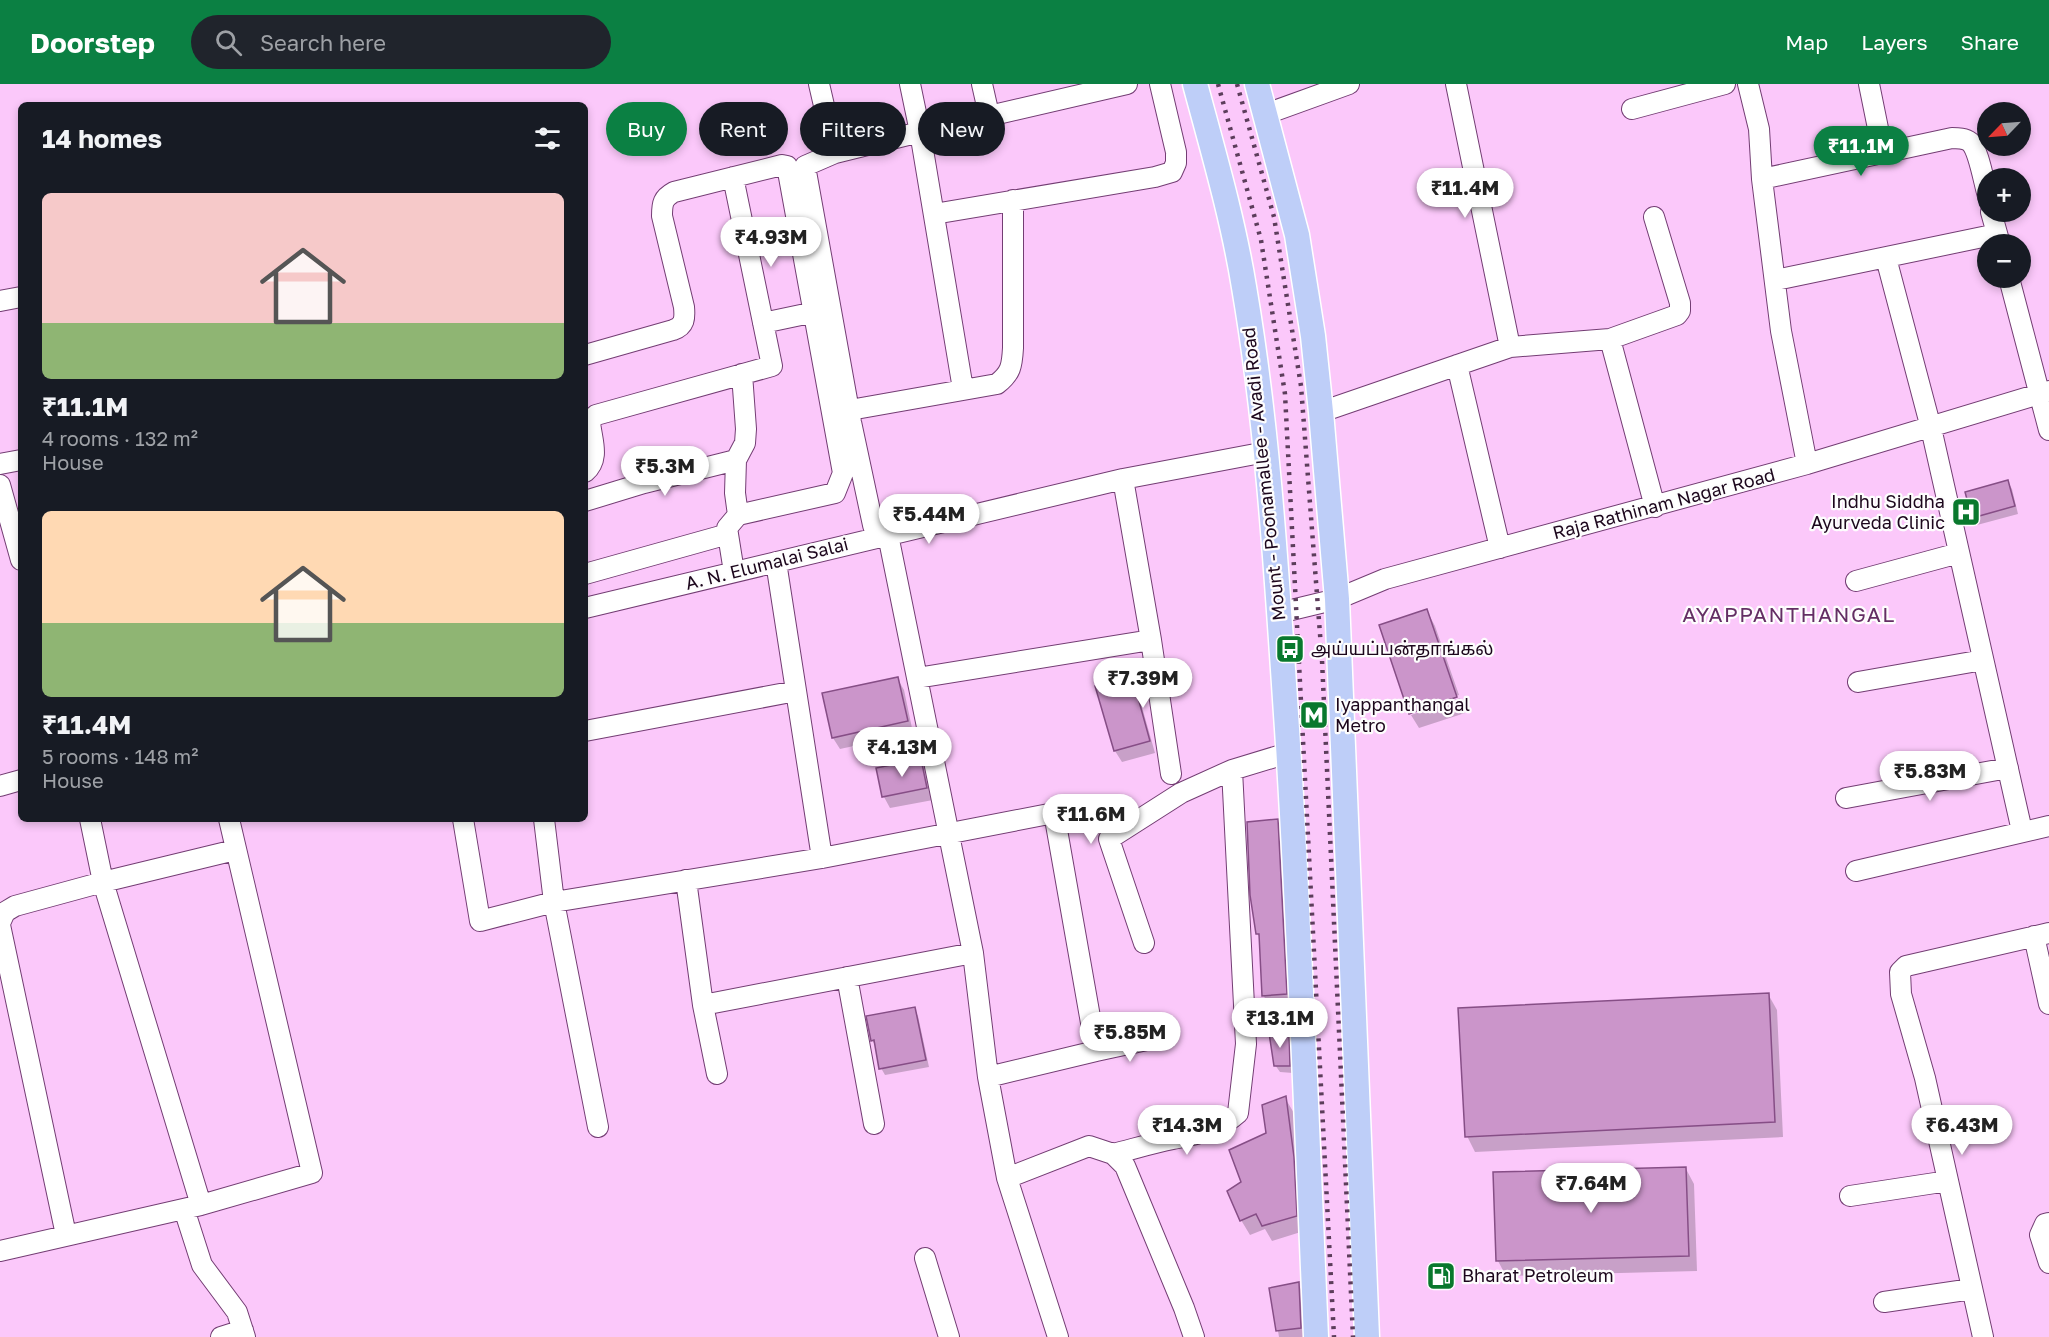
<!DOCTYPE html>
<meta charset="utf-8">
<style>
:root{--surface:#171b24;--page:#20242c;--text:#f1f3f6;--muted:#9ea1a6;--accent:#0b8043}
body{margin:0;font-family:"Golos Text","Noto Sans Tamil",sans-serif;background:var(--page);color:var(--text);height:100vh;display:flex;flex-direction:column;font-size:22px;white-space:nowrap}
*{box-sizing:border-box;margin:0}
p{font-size:20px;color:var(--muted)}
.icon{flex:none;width:33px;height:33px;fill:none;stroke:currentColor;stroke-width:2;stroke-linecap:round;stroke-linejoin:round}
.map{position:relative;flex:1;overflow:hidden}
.panel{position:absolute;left:18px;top:18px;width:570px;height:720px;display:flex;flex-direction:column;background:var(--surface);border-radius:9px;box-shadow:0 3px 9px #0003}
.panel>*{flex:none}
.top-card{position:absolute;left:606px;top:18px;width:570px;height:54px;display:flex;gap:12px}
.needle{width:39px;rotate:245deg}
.tools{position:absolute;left:1977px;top:18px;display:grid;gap:12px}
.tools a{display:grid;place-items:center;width:54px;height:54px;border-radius:50%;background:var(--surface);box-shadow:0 3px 9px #0003;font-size:30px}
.price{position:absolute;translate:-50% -51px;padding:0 14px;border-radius:21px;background:#fff;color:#222;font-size:20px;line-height:39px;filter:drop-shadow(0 2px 3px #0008)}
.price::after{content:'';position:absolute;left:50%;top:36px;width:18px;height:14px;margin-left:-9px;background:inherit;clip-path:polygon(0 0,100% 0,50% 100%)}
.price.active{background:var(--accent);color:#fff}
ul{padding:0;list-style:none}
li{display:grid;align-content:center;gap:12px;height:318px;padding:0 24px}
li span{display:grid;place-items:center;height:186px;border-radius:9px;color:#555}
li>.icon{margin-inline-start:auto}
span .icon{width:108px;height:108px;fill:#fffc;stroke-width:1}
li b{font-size:26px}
h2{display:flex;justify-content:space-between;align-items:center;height:72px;padding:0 24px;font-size:26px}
.tag{padding:0 21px;border-radius:27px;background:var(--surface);box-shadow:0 3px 9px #0003;font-size:21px;line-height:54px}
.tag.active{background:var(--accent);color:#fff}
header{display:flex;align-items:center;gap:36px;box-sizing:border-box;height:84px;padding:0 30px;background:var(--accent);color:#fff}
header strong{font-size:28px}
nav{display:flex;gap:33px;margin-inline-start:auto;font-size:21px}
.search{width:420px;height:54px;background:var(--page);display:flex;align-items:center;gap:15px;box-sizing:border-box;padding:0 21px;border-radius:33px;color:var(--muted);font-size:22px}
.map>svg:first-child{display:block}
.shadow{fill:#0003}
.building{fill:#cb95ca;stroke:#864e86;stroke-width:1.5}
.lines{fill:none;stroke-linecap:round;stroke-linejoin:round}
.minor-casing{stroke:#733d73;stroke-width:22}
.major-casing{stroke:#fff;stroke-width:27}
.minor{stroke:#fff;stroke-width:20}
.major{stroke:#becef8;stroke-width:24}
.rail{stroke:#5c3d5b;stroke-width:4.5;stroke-dasharray:3 6;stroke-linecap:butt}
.labels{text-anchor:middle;stroke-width:4.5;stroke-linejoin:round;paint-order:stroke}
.street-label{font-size:18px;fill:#1c061c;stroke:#fdfdfd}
.poi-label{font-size:18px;fill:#1c061c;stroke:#fdfdfd;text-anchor:start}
.quarter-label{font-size:21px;letter-spacing:1.5px;fill:#642e64;stroke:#fdfdfd}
</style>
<header>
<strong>Doorstep</strong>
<div class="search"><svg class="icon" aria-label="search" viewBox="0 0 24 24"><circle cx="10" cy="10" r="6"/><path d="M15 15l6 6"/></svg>Search here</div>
<nav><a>Map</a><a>Layers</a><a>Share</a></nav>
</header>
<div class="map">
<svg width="2049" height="1253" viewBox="0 0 2049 1253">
<rect width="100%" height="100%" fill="#fbc8fa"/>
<path class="shadow" d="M2008,398L2012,405L2018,430L1977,441L1973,433Z
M1427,527L1435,542L1459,611L1411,627V630L1381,542Z
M897,594L904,606L913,649L840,665L833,654Z
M1129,594L1142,623L1155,669L1122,678L1115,667L1097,603Z
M1460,614L1465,629L1419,644L1411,631Z
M921,677L927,688L933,716L890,724L884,713L878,685Z
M1277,736L1285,750L1294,924L1272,925L1263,911L1261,855L1257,849Z
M1768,910L1777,926L1783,1053L1475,1068L1467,1052Z
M914,925L918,932L929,983L885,991L881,984L877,964L872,956Z
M1288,950L1292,957L1293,989L1280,988L1275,981Z
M1285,1014L1294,1029L1302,1087L1304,1147L1272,1157L1265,1145L1250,1151L1241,1136L1243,1099Z
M1686,1085L1694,1100L1697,1187L1506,1192L1498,1177Z
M1298,1200L1304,1210L1306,1253H1279L1271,1205Z"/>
<path class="building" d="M2008,396L2015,422L1972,434L1965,408Z
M1427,525L1457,613L1409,630L1379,541Z
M1130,592L1135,610H1137L1150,657L1114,667L1095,602Z
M898,593L908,637L832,654L822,609Z
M921,675L927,704L882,713L876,684Z
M1278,735L1287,910L1262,912L1259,850H1256L1250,811L1247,738Z
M1769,909L1775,1038L1465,1053L1458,924Z
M915,923L926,976L879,985L874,956L871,957L866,932Z
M1289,948L1290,982H1274L1269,949Z
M1286,1012L1294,1073L1297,1132L1262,1142L1256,1130L1240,1137L1227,1107L1241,1098L1229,1066L1266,1049L1262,1021Z
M1686,1083L1689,1172L1496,1177L1493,1088Z
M1299,1198L1301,1244L1276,1247L1269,1204Z"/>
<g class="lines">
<g class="minor-casing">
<path id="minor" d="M819,0L835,69L805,82L851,338L873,441L877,453
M982,0L989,31
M1456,0L1510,263
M1748,0L1759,45L1762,95L1781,247L1807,380
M1869,0L1883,69
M1632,25L1725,0
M1266,30L1349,0
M835,69L920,48L910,0
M1762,95L1952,54C1958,54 1965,54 1970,58C1979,66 1984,100 1988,112
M1991,128L2000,160
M934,130L1155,93L1172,88L1176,79V68L1160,0
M1886,174L1931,344L2022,747
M2009,194L2049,346
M1776,196L1997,150
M0,217L21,213
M763,239L815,228
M1610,255L1655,423
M585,271L673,246C685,242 685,234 684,223L662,132C662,119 663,114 674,108L782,81L787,82L843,389L835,409L738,431
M1457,281L1500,464
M963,305L920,48L1127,0
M850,326L997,300C1011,289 1012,282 1013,264V116
M1321,328L1510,263L1610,255L1677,231L1680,227V219L1654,133
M0,380L21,376
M585,388C601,374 591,355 590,337L596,331L772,282L733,93
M0,401L21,476
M585,417L644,399L736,376
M888,451L973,869L988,993L1007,1094L1058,1253
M776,478L822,774
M734,488L727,444L738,431L735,409L736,376L745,359L746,345L742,290
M585,490L728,450
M1856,497L1959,469
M585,524L1123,395L1266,368
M1279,529L1337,515L1385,495L1807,380L2049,307
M1151,556L1171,690
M917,594L1151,556L1123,395
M1858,598L1983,576
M585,647L796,607
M1232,686L1288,669
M0,702L21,696
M1846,714L2008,684
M90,735L103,798L201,1121
M463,735L480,837L554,818L822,774L1054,729L1096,967L988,993
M544,735L554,818L598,1043
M1856,787L2049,742
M686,796L703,921L973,869
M0,839L5,828L15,822L103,798L235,766
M0,841L66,1151
M2034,852L2049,920
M847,893L874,1040
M703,921L717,990
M1096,967L1156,954
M1113,1070C1133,1065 1153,1059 1173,1055C1198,1050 1218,1047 1238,1029L1246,960L1232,686L1181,709L1109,755L1144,859
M1007,1094L1089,1062L1113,1070L1125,1082L1184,1224L1194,1253
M1850,1112L1948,1097
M184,1125L202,1181L237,1228L245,1253
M2049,1139L2045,1140L2040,1151L2049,1179
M0,1167L201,1121L312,1089L229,735
M925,1174L949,1253
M1884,1218L1972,1205
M221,1253L243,1246
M1983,1253L1925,994L1901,910L1900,888L1906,882L2049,849"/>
</g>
<g class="major-casing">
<path id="major" d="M1195,0C1213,67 1233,135 1244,203C1269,349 1277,498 1287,645C1300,848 1307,1050 1316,1253
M1257,0L1297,151L1313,252L1321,328L1337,515L1367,1253"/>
</g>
<use href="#minor" class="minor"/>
<use href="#major" class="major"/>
<path class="rail" d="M1218,0L1261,156L1285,310L1334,1253
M1237,0L1274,133L1301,302L1322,576L1353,1253"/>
</g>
<defs>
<g id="hospital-square" transform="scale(1.5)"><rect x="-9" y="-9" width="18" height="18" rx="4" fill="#09782d" stroke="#fdfdfd"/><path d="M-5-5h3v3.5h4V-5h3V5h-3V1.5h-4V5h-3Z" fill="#fff"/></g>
<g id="bus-square" transform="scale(1.5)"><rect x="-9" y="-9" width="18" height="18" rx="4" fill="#09782d" stroke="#fdfdfd"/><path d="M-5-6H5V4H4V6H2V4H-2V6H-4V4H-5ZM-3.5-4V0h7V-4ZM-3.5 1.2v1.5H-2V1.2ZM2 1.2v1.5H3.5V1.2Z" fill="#fff"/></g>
<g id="metro-square" transform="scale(1.5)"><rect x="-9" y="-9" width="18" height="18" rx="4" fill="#09782d" stroke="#fdfdfd"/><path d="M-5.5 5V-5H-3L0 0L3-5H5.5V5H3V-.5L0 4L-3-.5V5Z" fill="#fff"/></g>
<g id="fuel-square" transform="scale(1.5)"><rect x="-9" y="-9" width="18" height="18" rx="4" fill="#09782d" stroke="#fdfdfd"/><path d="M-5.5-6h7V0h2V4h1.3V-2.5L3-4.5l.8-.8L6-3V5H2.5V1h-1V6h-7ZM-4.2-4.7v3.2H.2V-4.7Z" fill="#fff"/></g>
</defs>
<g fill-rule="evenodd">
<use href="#hospital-square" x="1966" y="428"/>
<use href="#bus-square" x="1290" y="565"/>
<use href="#metro-square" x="1314" y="631"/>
<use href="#fuel-square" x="1441" y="1192"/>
</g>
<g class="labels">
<g class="street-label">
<text transform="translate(1264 390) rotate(-96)" y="6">Mount - Poonamallee - Avadi Road</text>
<text transform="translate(1664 420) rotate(-15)" y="6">Raja Rathinam Nagar Road</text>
<text transform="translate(767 480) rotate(-14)" y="6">A. N. Elumalai Salai</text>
</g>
<g class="poi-label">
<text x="1945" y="424" text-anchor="end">Indhu Siddha<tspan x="1945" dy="21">Ayurveda Clinic</tspan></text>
<text x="1311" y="571">அய்யப்பன்தாங்கல்</text>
<text x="1335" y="627">Iyappanthangal<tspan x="1335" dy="21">Metro</tspan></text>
<text x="1462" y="1198">Bharat Petroleum</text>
</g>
<g class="quarter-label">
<text x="1789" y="538">AYAPPANTHANGAL</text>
</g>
</g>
</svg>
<div class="tools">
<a><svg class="needle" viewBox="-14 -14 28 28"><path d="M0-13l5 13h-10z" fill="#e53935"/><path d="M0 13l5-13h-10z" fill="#9ea1a6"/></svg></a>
<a>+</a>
<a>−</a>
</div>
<b class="price active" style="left:1861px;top:93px">₹11.1M</b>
<b class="price" style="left:1465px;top:135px">₹11.4M</b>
<b class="price" style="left:771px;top:184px">₹4.93M</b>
<b class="price" style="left:665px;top:413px">₹5.3M</b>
<b class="price" style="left:929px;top:461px">₹5.44M</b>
<b class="price" style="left:1143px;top:625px">₹7.39M</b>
<b class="price" style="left:902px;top:694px">₹4.13M</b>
<b class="price" style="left:1930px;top:718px">₹5.83M</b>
<b class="price" style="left:1091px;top:761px">₹11.6M</b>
<b class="price" style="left:1280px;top:965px">₹13.1M</b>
<b class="price" style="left:1130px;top:979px">₹5.85M</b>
<b class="price" style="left:1187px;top:1072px">₹14.3M</b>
<b class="price" style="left:1962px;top:1072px">₹6.43M</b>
<b class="price" style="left:1591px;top:1130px">₹7.64M</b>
<div class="top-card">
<a class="tag active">Buy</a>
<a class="tag">Rent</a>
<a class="tag">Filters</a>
<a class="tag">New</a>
</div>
<section class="panel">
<h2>14 homes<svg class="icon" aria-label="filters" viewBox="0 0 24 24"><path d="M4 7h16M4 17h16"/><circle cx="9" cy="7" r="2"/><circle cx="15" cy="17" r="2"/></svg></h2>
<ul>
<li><span style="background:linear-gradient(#f6c9c9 70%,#8fb573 0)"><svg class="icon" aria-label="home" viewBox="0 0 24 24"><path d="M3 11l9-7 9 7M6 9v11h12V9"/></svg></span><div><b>₹11.1M</b><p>4 rooms · 132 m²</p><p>House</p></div></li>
<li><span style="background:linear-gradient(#ffd9b3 60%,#8fb573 0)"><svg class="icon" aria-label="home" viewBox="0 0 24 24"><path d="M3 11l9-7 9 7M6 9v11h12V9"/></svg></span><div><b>₹11.4M</b><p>5 rooms · 148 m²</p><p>House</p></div></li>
</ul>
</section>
</div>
